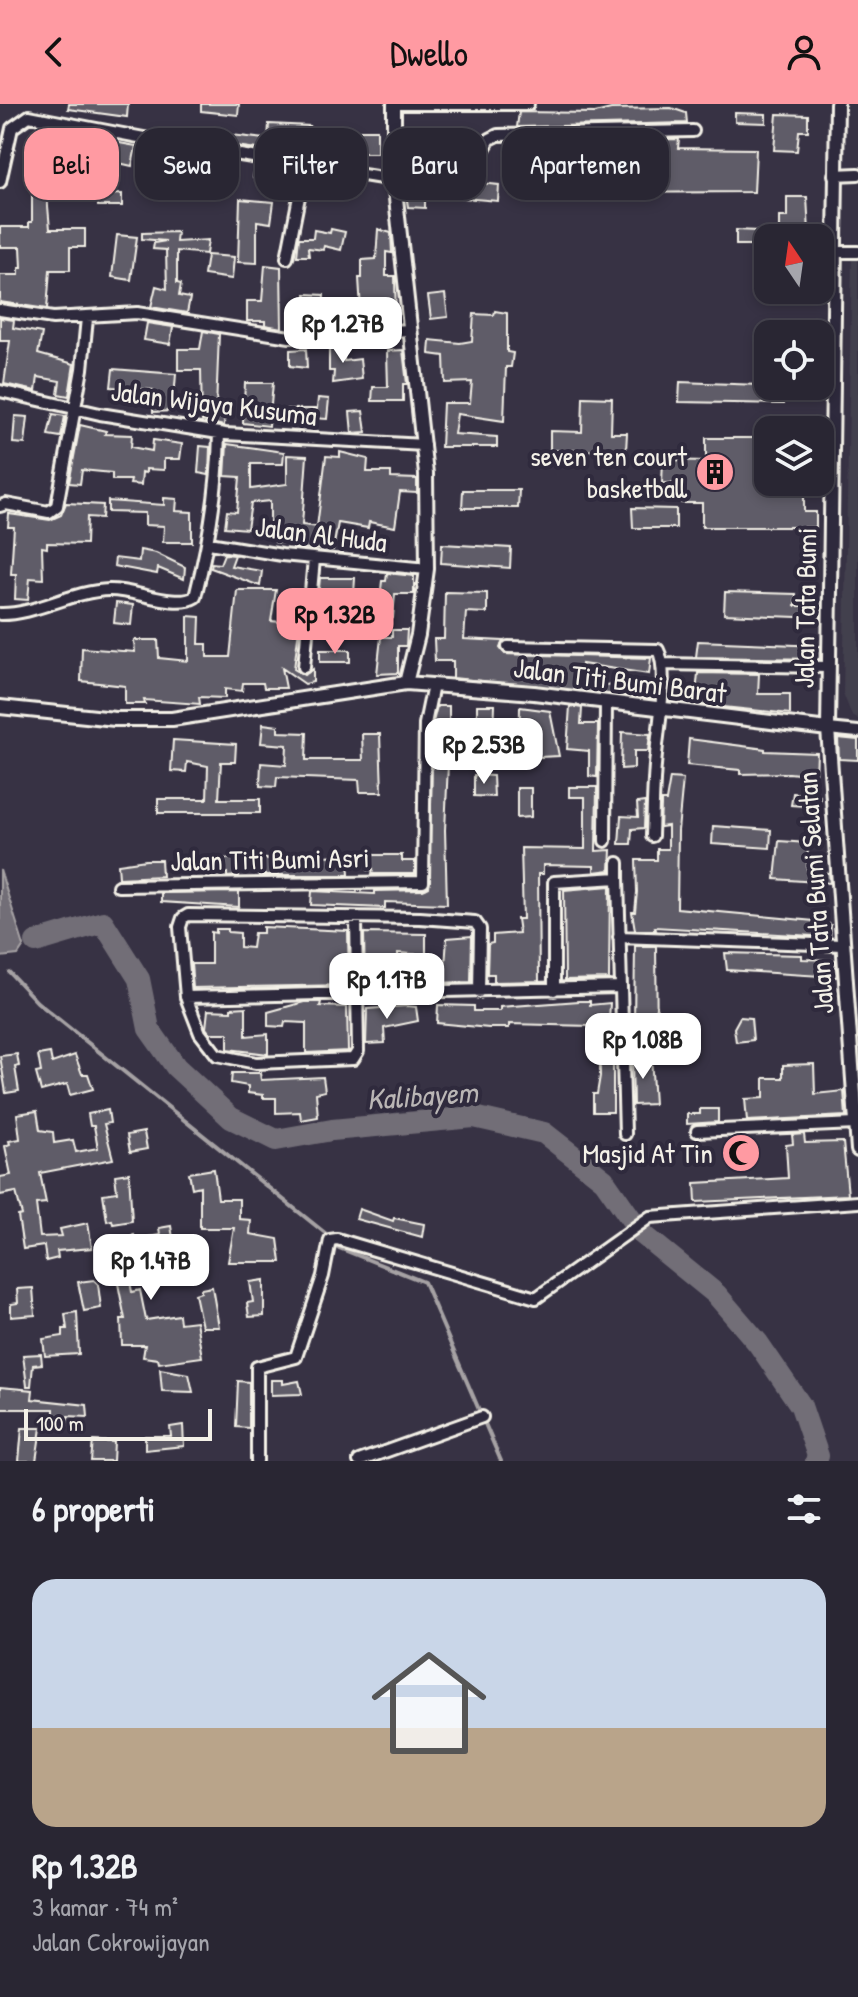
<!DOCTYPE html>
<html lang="id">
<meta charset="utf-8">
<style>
:root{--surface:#292633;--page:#35323f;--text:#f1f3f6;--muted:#a5a5ac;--line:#45434e;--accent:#ff9aa2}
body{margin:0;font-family:"Patrick Hand",sans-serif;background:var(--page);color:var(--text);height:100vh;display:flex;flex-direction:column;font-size:30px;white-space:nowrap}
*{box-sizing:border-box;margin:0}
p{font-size:26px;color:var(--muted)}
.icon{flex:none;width:44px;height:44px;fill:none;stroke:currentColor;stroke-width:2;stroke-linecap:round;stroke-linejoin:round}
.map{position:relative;height:1357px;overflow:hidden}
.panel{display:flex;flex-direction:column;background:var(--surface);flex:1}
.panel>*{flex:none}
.banner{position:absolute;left:24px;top:24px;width:810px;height:72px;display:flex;gap:16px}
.needle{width:52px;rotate:347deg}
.fabs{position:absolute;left:754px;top:120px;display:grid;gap:16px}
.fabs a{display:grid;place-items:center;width:80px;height:80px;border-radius:16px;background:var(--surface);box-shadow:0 4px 12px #0003,0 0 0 2px var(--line);font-size:40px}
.scale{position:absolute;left:24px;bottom:20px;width:188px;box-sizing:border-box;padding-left:8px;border:4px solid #f4f1e8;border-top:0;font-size:22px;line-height:28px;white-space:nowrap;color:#f4f1e8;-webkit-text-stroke:6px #2f2a3d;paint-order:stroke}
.price{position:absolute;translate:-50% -68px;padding:0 18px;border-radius:16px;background:#fff;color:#222;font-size:26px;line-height:52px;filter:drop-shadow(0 2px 4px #0008)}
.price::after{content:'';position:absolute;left:50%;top:48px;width:24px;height:18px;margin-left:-12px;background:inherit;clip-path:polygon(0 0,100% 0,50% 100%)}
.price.active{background:var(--accent);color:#111}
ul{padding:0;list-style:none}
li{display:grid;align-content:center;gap:16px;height:424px;padding:0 32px}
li+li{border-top:2px solid var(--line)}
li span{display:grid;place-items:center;height:248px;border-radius:24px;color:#555}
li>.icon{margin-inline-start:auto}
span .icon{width:144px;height:144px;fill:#fffc;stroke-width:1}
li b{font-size:34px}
h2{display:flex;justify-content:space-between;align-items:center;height:96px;padding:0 32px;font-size:34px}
.chip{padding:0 28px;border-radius:24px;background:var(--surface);box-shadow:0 4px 12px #0003,0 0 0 2px var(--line);font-size:28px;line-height:72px}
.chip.active{background:var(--accent);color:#111}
header{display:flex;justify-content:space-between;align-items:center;height:104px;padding:0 32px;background:var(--accent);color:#111;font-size:36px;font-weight:600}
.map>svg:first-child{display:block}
.built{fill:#433f4e}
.water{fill:#726e77;stroke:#a6a2a4;stroke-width:2}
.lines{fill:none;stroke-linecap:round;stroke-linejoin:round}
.stream{stroke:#a6a2a4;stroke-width:4}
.river{stroke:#726e77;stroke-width:22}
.building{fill:#5f5c67;stroke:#f4f1e8;stroke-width:2}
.minor-casing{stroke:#f4f1e8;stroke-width:16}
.tertiary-casing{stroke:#f4f1e8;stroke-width:18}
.minor{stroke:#2f2a3d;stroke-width:10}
.tertiary{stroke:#2f2a3d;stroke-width:12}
.labels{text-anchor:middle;stroke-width:8;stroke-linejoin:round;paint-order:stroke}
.street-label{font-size:28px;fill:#f4f1e8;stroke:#2f2a3d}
.poi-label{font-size:28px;fill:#f4f1e8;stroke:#2f2a3d;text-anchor:end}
.water-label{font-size:30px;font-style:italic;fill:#bab6b5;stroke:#2f2a3d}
</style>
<header><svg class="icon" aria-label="back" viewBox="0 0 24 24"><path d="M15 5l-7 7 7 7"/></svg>Dwello<svg class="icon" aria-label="person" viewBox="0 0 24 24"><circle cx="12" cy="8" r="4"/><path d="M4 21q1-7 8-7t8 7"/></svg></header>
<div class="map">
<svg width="858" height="1357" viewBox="0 0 858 1357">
<rect width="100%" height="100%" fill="#373244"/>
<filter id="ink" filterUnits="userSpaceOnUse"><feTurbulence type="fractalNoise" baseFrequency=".0125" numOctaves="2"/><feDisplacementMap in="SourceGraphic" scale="16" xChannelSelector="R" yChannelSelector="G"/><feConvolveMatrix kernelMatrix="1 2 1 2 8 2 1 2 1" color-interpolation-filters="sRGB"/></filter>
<g filter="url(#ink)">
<path class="built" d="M852,154H858V615L852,612L843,589Z"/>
<path class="water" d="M0,766L24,842L18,851L0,853Z"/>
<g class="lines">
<path class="stream" d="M9,868L37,898L335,1137L339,1144L424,1178L501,1357"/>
<path class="river" d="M36,838L103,818L139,875L149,925L176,963L231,1014L276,1036L332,1026L474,1013L544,1029L604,1076L641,1129L716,1190L758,1239L801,1302L818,1352L816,1357"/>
</g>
<path class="building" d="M69,0H128L127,13L68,5Z
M201,0H239L238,11L201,7Z
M671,4L686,9L687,19L517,23L519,8L595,9L611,5Z
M735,9L766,10V19L735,18Z
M777,10L808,11V27H799L797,47L774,46Z
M269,20L310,22L309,36L268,35Z
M60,26L74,29V50L79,51L77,79H46L50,125H85V143H70V166H50L47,205L0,198V171H19V164H22L21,143H0V123H29V118H32V57H39L41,46L60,44Z
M360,26H377V49H360Z
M223,30L264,35V46L222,40Z
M679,35L678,44L756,45L754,88L594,89L598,56L574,55V93H524V55H507V39Z
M114,38L136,42L132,62L110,57Z
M255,61L296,68L292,85H284V80L257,77L253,74Z
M414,64L434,65V79L459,77L499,81L498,97L451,93L425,95V104L408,103L405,83H413Z
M122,90V102H98V91Z
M787,93H807L809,128L779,129V113H787Z
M240,95L274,98L271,119L257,117V159L238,158Z
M331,125L345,128L341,146L324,142L323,146L308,144L309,152H297L299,134H313L314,126L330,129Z
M378,125L391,129L392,149L386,148V172H395L396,219L379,220V205L361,206L359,174H362V156L376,155Z
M736,126L757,127L756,141H736Z
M177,128L176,138L208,136L206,150L177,147V179L181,180L179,192L190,194L187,209L151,203L156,182L167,185L166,146L153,145L154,139L166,137L142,135V129Z
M117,131L137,133L131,176L112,173Z
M207,151L234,153L232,175L204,171Z
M265,161L281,163L282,224L265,221V217H247V197H262Z
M306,190L324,191L323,212L305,211Z
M445,190L448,213L431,215L428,192Z
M495,207L507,209V248L513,249L511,263H506L504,317L457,310L454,330L497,333V343H441L443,299H470L472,278L445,279L444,252L429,250L430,236L460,239L472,237L474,210L494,211Z
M0,214L14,216L13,224L42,229L38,250L74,260L69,292L58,290L60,277L38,273L36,287L4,280L10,237H0Z
M147,219L173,223L170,240L144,236Z
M203,227L219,230L216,305L225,306L224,322L202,317L201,266H178V245H200Z
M344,238V257L360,255L362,275L333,279L334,267H329V239Z
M306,245L307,264L290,262V246Z
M403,246L407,280H403V297H372L373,283H388L387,247Z
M113,265L176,270L173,307L153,308V286L111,283Z
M680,278L784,282V300L679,298Z
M245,279H273L269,322L243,319Z
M583,293L612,294L611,329H627L626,347L550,346V327L582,328Z
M318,294L329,295L327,315L313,314V320H297V313L286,312L287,305H317Z
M363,307L366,328L352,329L350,308Z
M53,310L65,312L61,333L48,331Z
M15,312L28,313L25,340L13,339Z
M80,321L106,327L105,330L132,331L131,343L152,347L153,336L182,340L180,355H164V366L146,365V369L142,368L141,381L130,380L131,376H112V369L82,366L80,380L69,379Z
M706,334H768V378H804V408H816V423H702V399H681V380L662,379L663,356L706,357Z
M227,340L284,348L283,360H251V385L287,380V351L307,352L302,421L317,423L326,352L340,353V348L368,355L367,368H391V374L417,375V389L400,388L395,423L369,418L368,424L338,419L333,446L295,444V440L275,438V422H270V397L251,399L247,425L225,423L227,407L237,408L240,373L225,372Z
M200,342L210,343L209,371L198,369Z
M463,386H519L518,404H462Z
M164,394L177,395L176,407L192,408V438H163L164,422L145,421V409L108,408V397L164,401Z
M66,399L103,401L102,414L87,413L86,440L47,439V444L42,443L43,475L30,474L28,496L15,495L16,470H11L14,423H8L9,410L50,416L61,411Z
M632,404L676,405V424H633Z
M442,440L511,444L510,464L441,459Z
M140,446L156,449L185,463L184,475L158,464L157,470L114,462L115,454L139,457Z
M224,450L235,451L231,462L262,467L260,482L211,464L212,459L220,460Z
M387,469L414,472V490H395L393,514L378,512L382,477H386Z
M320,474H355L352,524L315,528Z
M237,486H276L271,517L291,519L293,491H303L294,565L304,571L313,565V578L305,580L282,564L286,584H264L263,579H243L242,587L225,585V594L199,593L200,600L144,596L145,600H125V582L81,577L82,544L135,548L134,536H158L159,554L188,557V512L200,513L199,540H207V553H230Z
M445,488L487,489V509L466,508L464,535L503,537L500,544L505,550L651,554L649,570L582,560L584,581L655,580L654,595L453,574V557H435L434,535H444Z
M725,488L796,490L795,502H821V514L724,510Z
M116,499L133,501L131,521L114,519Z
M392,526H407L406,542H398V569L377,570L381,533H392Z
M698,537L820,542V555L696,553Z
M320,546H350V558H320Z
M698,569L759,570L758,590H790V610L695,600Z
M477,601H495L494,628L489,627L490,648H476V639L449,638L445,726L447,800L385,798V804L311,801L312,787L375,790V787L423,786L429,783L433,618L437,602H449V621H477Z
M570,602L582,604L581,620H598L597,673L589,672V647L567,645Z
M520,603L550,607L559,652L519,654Z
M263,620L278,622V628L307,629L306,656H363L362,630H380L382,688H360L359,676L277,673L276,683L260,682L261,659L286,661L287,641L261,639Z
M622,628L650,630L648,647H634V664L621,665Z
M838,634L858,636V656L839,655Z
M689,635L765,645V647L817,649L816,672L789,669L740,670V666L687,661Z
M173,636L236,640L235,658H221L219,695H260V709H158V695H207L208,662L187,658L186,668L171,667Z
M474,671L493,672L494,693L474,692Z
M670,674L683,675L678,727L677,804L825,818L831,821L830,833L655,823L656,826H635L632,808H635L637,788L636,756H657V745H668V722L660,723L661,702V697H666Z
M569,683H597L596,747L611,746L610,766L594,768V762L543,761V770H538L539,877L494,878V870H487L488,840L493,839V831L519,829L517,815H523L521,744L585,745V693H569Z
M517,684H531V713L517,714Z
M793,689L820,692L819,703L791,701Z
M645,698L644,724L632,725L631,740H619L621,712L638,713L637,699Z
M713,722L771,726L770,744L712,740Z
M779,737L808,739L807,767L829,769L830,779L775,775Z
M348,750L349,771H259L260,754L277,756Z
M368,751H402V757H415V770H372L373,765L368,766Z
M239,754V772L227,773V769H221V755Z
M146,756H161L162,772L119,774L118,760Z
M610,782L609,875L565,876L564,786Z
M239,788V803L161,798V789Z
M263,823L348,827L349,881L193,884L191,860H211V828L216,829V825H228V828L240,829V843L252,844L254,829H263Z
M364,829L426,830V851L398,849V856H389V880L365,881Z
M472,832L471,878L427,879L426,864L445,863L447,834Z
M635,842H656L657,934L630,933V921H634Z
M725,849L802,851V855L835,856L837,873L727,866Z
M579,897H590V901L610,899L607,950L590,949L592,922L509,920V924H489L437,919L438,901L474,902V907H500V903Z
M304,898H321L320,902L347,903L348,947L306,949V919L285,918L284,923L268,922V908Z
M407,902L416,903L418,917L384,924L385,939L366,940L367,905Z
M246,903V932L268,930V950L228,945V929H210L206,924L208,906L231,907V904Z
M740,913L751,914L753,936L736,938L734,924Z
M50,949L52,959L75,951L82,970H88L93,985L70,991L67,980L41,987L36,969L41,968L38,951Z
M17,950L19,962L15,963L19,987L6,989L0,952Z
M600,952H613V1008H593V990H597L600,972Z
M651,952L654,1000L633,1001L632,953Z
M814,960L815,990L844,987L846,1012L747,1017L745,995L764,994V974H783V961Z
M232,969H260L261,976L323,973L325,987L316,989L318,1013L301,1016L300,1008L276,1009V994H263V991L248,989V982L231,979Z
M700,1005H718V1018L687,1020V1010H700Z
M108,1006L110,1019L104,1020L113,1055L40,1069L46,1099L36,1100L40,1133L62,1132L60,1125L88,1119L92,1144L57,1147L58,1154L46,1157L44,1142L23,1145L18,1112L22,1111L16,1088L0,1091V1073L11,1071L5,1042L10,1040L9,1037L20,1035L17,1010L37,1007L40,1026L53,1028L54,1039L73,1036L76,1048L98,1044L94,1022H90L88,1010Z
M144,1028L147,1045L130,1048L127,1031Z
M804,1030L805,1039L843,1038L848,1091L696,1098L695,1079L788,1074L786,1041L793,1040L792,1031Z
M214,1065L218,1095H239V1115L251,1116L250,1130L278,1135L281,1158H228L234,1124H200V1082L192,1084L189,1069Z
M129,1069L132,1117L113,1120L112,1116L107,1117L103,1090L117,1088L115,1071Z
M359,1105L393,1117L394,1114L424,1120L422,1133L356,1115Z
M171,1122L173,1134L167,1135L171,1162L128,1168L132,1188L140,1186L146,1216L179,1211L180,1219L196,1217L202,1253L159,1259L158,1255L143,1253L145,1241H122L121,1215H125L110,1139L134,1131L135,1135L160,1131L159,1124Z
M94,1176L98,1180L101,1204L84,1207L78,1178Z
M264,1176V1212L249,1213L247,1199L253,1198L250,1178Z
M212,1183L219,1223H202L195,1190L201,1188V1185Z
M33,1184L35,1211L11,1213V1200L18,1199L17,1185Z
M77,1208L79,1250L45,1252L43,1235L63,1232V1225H67L65,1210Z
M41,1250L42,1260L33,1261L31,1282H27L23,1251Z
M160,1265L189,1270L193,1288L162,1287Z
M271,1276H283V1280L299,1277L302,1290L271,1291Z
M238,1277L249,1278V1324L236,1323Z
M0,1283L33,1286L32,1295L87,1301L88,1313L68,1312L67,1321L54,1320V1305H0Z
M183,1321L184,1342L145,1346V1332H171L170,1323Z
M22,1324H41L36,1357H19Z
M93,1337L114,1338L113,1357H91Z"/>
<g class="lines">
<g class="minor-casing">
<path id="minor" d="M394,0H528
M394,55L480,51L490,35L498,31L693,27
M834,71L858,70
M0,78L12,24L29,12L191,43L394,76
M836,148H858
M287,154L305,62
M0,206L53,214L137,209L290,233L410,226
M0,287L100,310L225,330L424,341
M0,402L6,400L49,408L57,402L82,265L87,214
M209,439L282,451L427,465
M0,510C35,511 72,487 109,486C133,485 176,505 195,493C209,438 218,386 219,329
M508,543L658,546C669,566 658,626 656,651C653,678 653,705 652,732
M663,560L827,563
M304,563L314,455
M828,625L858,628
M605,737L606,598
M618,759V774
M118,782L423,778L425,620L433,581
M356,814L358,947L353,955L256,959L217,951L200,929L186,893L180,823L183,814L188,811L420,814L475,818L480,825L479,888
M619,833L842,841
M554,886V778L618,774L625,1030
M186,893L620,883
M697,1027L856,1020
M257,1357V1263L296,1253L323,1172L330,1136L337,1135L536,1194L650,1113L858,1098
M359,1357L482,1313"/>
</g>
<g class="tertiary-casing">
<path id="tertiary" d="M394,0V76L426,370L427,465L418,531L406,579
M837,0L828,625L858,1046
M0,603L115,615H172L406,579L534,589L828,625"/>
</g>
<use href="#minor" class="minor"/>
<use href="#tertiary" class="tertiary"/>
</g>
</g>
<defs>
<g id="building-disc" transform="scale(2)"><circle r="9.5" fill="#ff9aa2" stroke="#2f2a3d"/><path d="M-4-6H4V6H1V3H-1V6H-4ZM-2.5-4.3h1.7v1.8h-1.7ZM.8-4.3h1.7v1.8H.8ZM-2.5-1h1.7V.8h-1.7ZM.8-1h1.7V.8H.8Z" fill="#111"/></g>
<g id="mosque-disc" transform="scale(2)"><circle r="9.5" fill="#ff9aa2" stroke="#2f2a3d"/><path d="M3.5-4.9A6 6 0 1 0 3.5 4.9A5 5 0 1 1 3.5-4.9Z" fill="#111"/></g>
</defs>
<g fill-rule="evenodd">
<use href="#building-disc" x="715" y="368"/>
<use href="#mosque-disc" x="741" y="1049"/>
</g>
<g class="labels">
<g class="street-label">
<text transform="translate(214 299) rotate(7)" y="10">Jalan Wijaya Kusuma</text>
<text transform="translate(321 430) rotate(7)" y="10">Jalan Al Huda</text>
<text transform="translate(805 504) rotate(-89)" y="10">Jalan Tata Bumi</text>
<text transform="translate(620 576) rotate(7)" y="10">Jalan Titi Bumi Barat</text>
<text transform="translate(270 755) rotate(-1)" y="10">Jalan Titi Bumi Asri</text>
<text transform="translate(815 789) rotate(-94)" y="10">Jalan Tata Bumi Selatan</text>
</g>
<g class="poi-label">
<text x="687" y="362">seven ten court<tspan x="687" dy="32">basketball</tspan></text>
<text x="713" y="1059">Masjid At Tin</text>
</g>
<g class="water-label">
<text transform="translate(422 992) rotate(-4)" y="10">Kalibayem</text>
</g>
</g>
</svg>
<div class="fabs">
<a><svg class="needle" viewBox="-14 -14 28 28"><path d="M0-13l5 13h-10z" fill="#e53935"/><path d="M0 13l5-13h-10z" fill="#a5a5ac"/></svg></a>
<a><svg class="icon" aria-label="locate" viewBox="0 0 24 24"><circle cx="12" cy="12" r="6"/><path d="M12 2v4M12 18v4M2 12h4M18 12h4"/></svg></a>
<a><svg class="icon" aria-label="layers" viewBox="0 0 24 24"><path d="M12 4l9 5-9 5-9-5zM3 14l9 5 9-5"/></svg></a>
</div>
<div class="scale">100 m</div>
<b class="price" style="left:343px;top:261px">Rp 1.27B</b>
<b class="price active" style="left:335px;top:552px">Rp 1.32B</b>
<b class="price" style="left:484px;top:682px">Rp 2.53B</b>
<b class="price" style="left:387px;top:917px">Rp 1.17B</b>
<b class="price" style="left:643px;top:977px">Rp 1.08B</b>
<b class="price" style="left:151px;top:1198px">Rp 1.47B</b>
<div class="banner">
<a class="chip active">Beli</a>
<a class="chip">Sewa</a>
<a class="chip">Filter</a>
<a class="chip">Baru</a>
<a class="chip">Apartemen</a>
</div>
</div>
<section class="panel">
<h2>6 properti<svg class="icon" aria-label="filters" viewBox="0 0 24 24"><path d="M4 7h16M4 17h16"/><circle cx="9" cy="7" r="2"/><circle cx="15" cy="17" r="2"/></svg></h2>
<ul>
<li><span style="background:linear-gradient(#c9d6e8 60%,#b9a48a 0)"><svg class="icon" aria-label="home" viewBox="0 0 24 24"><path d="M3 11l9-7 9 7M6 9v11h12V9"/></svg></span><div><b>Rp 1.32B</b><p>3 kamar · 74 m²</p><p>Jalan Cokrowijayan</p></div></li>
</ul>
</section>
